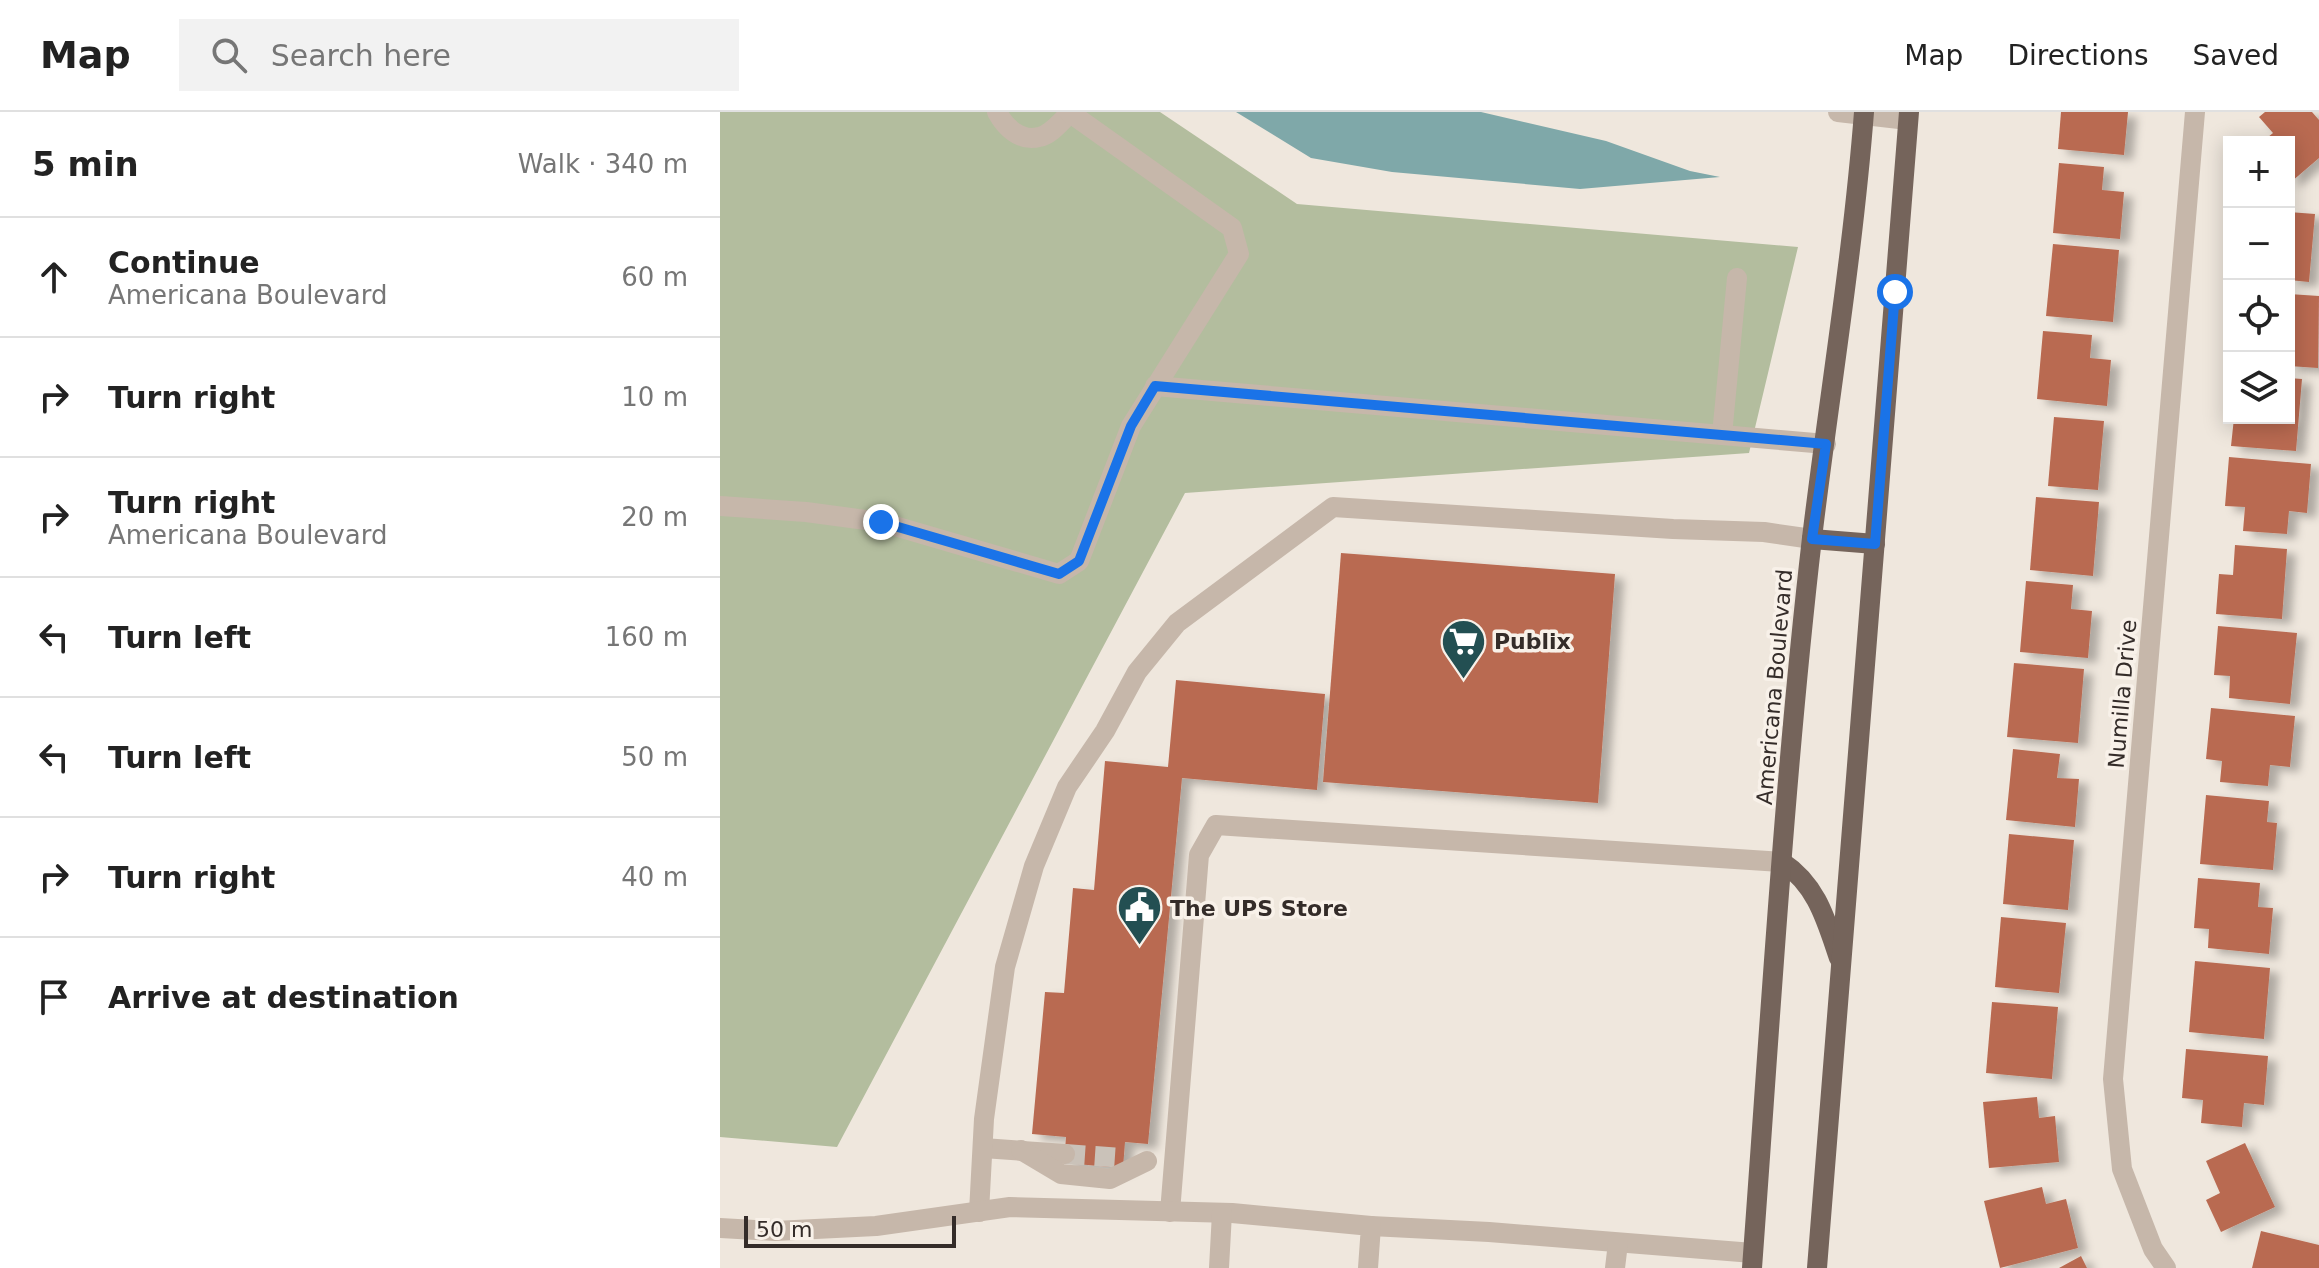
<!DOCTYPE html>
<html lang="en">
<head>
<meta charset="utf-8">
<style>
  body { margin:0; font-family:"DejaVu Sans",sans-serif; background:#f2f2f2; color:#222 }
  .controls { position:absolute; right:24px; top:24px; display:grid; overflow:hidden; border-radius:0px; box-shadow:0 4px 20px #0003 }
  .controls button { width:72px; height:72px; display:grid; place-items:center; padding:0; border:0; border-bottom:2px solid #e0e0e0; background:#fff; color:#222; font:40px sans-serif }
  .scale { position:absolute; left:24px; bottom:20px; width:212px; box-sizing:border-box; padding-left:8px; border:4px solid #342c29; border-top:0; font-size:22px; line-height:28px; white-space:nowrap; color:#342c29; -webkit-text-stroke:6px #f8f1e9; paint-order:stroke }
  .stop { position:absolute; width:24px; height:24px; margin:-18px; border:6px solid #1a73e8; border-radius:50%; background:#fff }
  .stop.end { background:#1a73e8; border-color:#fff; box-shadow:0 2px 8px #0008 }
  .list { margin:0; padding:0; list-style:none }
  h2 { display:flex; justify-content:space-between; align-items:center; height:104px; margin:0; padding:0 32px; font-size:34px }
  h2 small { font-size:26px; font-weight:400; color:#767676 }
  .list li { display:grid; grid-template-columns:52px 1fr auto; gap:24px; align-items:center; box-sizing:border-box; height:120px; padding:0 32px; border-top:2px solid #e0e0e0 }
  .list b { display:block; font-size:30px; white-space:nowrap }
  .list p { margin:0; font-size:26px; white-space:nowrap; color:#767676 }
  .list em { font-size:26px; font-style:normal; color:#767676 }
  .icon { flex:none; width:44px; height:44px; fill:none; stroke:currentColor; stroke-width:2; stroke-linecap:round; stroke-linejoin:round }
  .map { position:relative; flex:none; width:1599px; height:1156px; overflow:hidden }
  header { display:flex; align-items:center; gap:48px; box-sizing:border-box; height:112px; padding:0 40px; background:#fff; border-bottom:2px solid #e0e0e0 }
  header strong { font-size:38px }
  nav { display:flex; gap:44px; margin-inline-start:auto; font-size:28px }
  .search { width:560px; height:72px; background:#f2f2f2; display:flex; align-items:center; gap:20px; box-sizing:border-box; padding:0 28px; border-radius:0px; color:#767676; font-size:30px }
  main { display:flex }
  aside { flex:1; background:#fff }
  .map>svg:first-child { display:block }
  .green { fill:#b3bd9e }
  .water { fill:#7fa8a9 }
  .building { fill:#b96a51; filter:url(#shadow) }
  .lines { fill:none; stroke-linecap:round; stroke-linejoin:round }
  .minor-tunnel { stroke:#cac2b9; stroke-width:20; stroke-dasharray:20 10; stroke-linecap:butt }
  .minor { stroke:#c6b7aa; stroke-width:20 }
  .major { stroke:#75645b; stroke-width:20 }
  .route { stroke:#1a73e8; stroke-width:10 }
  .labels { text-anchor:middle; stroke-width:7; stroke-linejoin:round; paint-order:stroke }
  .poi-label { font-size:22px; font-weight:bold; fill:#342c29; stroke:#f8f1e9; text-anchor:start }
  .street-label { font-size:22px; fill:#342c29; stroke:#f8f1e9 }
</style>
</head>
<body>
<header>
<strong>Map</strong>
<div class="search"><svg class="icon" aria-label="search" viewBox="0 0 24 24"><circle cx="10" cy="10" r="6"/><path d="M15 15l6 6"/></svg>Search here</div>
<nav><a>Map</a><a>Directions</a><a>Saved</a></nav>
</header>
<main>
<aside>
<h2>5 min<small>Walk · 340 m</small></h2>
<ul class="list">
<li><svg class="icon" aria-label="ahead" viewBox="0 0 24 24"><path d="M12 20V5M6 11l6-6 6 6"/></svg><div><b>Continue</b><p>Americana Boulevard</p></div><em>60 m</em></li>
<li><svg class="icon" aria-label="right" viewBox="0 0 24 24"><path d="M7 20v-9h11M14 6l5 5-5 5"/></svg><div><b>Turn right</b></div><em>10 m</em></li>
<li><svg class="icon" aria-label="right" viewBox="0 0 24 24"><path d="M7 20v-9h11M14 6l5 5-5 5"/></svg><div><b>Turn right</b><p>Americana Boulevard</p></div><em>20 m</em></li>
<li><svg class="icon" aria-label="left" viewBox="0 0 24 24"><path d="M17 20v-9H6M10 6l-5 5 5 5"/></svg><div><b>Turn left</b></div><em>160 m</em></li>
<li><svg class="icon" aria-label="left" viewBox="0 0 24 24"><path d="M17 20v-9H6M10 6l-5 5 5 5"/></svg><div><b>Turn left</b></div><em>50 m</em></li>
<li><svg class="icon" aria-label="right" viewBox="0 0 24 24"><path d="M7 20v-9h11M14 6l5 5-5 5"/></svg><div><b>Turn right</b></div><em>40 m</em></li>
<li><svg class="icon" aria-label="arrive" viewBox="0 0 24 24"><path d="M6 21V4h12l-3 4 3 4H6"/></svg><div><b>Arrive at destination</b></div></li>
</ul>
</aside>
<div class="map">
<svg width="1599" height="1156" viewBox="0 0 1599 1156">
  <defs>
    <filter id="shadow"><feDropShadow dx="9" dy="5" stdDeviation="4" flood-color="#0004"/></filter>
  </defs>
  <rect width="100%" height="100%" fill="#efe7dd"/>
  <path class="green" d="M0,0h440l137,92 501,43 -49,206 -564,40 -348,654 -117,-10z"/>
  <path class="water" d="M516,0h245l125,29 84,30 30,6 -140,12 -188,-17 -81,-14z"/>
  <g class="building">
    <path d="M1341,0h67l-4,43 -66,-6z"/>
    <path d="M1545,0h47l7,8v38l-28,24 -2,-3v-37h-27l11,-9 -14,-16z"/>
    <path d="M1339,51l45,4 -2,23 22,2 -4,47 -67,-6z"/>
    <path d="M1569,100l26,2 -6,68 -20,-2z"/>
    <path d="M1333,132l66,6 -6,72 -67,-6z"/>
    <path d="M1569,182l30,2 -1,72 -29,-2z"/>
    <path d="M1323,219l49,4 -2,23 21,2 -4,46 -70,-7z"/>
    <path d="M1569,266l13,1 -6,72 -65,-5 3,-28h55z"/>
    <path d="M1334,305l50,4 -6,69 -50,-4z"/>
    <path d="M1509,345l82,7 -4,49 -18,-2 -2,23 -44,-3 2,-24 -20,-1z"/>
    <path d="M1316,385l63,5 -6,74 -63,-6z"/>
    <path d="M1515,433l52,4 -5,70 -66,-5 3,-40 14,1z"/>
    <path d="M621,441l274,21 -17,229 -275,-21z"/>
    <path d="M1306,469l47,4 -2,24 21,2 -4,47 -68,-6z"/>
    <path d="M1498,514l79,7 -7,71 -61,-6 1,-22 -16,-1z"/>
    <path d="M1294,551l70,6 -6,74 -71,-6z"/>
    <path d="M456,568l149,14 -8,96 -135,-12 -34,366 -23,-2 -2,26 -59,-5 2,-26 -34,-3 13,-142 19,1 9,-105 21,2 11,-129 63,6z"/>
    <path d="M1491,596l84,8 -5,51 -20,-2 -2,21 -48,-4 2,-21 -16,-2z"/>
    <path d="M1293,637l47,5 -3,24 22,1 -4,48 -69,-7z"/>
    <path d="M1486,683l63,6 -2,21 10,1 -4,47 -73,-6z"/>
    <path d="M1289,722l65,6 -6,70 -65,-6z"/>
    <path d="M1478,766l62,5 -2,24 15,1 -4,46 -61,-6 1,-19 -15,-1z"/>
    <path d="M1281,805l65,6 -7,70 -64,-6z"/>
    <path d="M1475,849l75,7 -6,71 -75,-7z"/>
    <path d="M1272,890l66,5 -6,72 -66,-6z"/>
    <path d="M1466,937l82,7 -4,49 -20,-2 -2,24 -41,-4 2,-23 -21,-2z"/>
    <path d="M1317,985l2,21 16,-2 4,46 -70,6 -6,-66z"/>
    <path d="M1525,1031l30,64 -54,25 -15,-32 14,-7 -14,-32z"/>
    <path d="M1322,1075l4,17 20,-5 12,49 -78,20 -16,-67z"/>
    <path d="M1541,1119l58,14v23h-67z"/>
    <path d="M1361,1144l6,12h-28z"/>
  </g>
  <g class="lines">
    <path class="minor-tunnel" d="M345,1042l59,4"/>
    <g class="minor">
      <path d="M277,0c8,15 23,30 42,25 12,-2 22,-16 31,-24"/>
      <path d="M1118,0l70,8"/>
      <path d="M435,274l567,49 15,-157"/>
      <path d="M1002,323l104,9"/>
      <path d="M0,394l86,6 75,10 178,52 20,-13 52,-135 108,-172 -7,-26 -163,-116"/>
      <path d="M263,1036l82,6"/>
      <path d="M301,1038l40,24 49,5 37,-18"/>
      <path d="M259,1100l5,-93 21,-152 29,-101 33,-79 38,-56 32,-59 40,-49 156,-116 340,22 91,3 48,7"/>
      <path d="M450,1100l29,-357 17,-30 566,37"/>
      <path d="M651,1114l118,6 264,21"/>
      <path d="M0,1116l55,3 101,-5 134,-19 222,6 139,13 -3,42"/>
      <path d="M499,1156l3,-55"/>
      <path d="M895,1156l3,-25"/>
      <path d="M1446,1156l-13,-19 -31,-80 -9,-90 82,-967"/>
    </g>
    <g class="major">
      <path d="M1092,427l63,5"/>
      <path d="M1062,750c35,23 44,58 57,96"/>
      <path d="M1032,1156c18,-243 32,-488 60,-730 17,-142 41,-283 52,-426"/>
      <path d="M1097,1156l92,-1156"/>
    </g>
  </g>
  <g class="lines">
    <path class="route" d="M161,410l178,52 20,-13 52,-135 24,-40 671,58 -14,95 63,5 20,-252"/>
  </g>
  <defs>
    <symbol id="supermarket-pin" viewBox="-11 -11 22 30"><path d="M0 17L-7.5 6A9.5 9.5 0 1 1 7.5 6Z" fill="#234f52" stroke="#f8f1e9"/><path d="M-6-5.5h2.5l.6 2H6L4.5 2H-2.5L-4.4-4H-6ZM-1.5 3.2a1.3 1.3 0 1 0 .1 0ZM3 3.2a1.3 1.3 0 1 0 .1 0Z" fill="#fff"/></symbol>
    <symbol id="civic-pin" viewBox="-11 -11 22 30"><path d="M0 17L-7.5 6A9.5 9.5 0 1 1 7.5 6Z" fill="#234f52" stroke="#f8f1e9"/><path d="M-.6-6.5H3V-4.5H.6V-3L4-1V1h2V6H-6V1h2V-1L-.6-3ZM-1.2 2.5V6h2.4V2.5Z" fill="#fff"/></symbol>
  </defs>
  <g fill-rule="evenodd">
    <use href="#supermarket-pin" x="718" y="504" width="51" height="69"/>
    <use href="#civic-pin" x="394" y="770" width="51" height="69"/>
  </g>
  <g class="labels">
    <g class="poi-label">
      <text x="774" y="537">Publix</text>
      <text x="450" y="804">The UPS Store</text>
    </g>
    <g class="street-label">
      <text transform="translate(1054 575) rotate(-85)" y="8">Americana Boulevard</text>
      <text transform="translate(1402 582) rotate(-85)" y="8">Numilla Drive</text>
    </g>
  </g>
</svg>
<div class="controls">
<button>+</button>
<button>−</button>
<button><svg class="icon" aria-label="locate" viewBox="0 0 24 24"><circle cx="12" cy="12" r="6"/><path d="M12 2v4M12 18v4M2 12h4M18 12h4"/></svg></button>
<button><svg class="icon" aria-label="layers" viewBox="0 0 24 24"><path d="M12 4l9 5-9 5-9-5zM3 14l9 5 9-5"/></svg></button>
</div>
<div class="scale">50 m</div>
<div class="stop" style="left:1175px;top:180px"></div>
<div class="stop end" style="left:161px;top:410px"></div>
</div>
</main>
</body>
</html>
